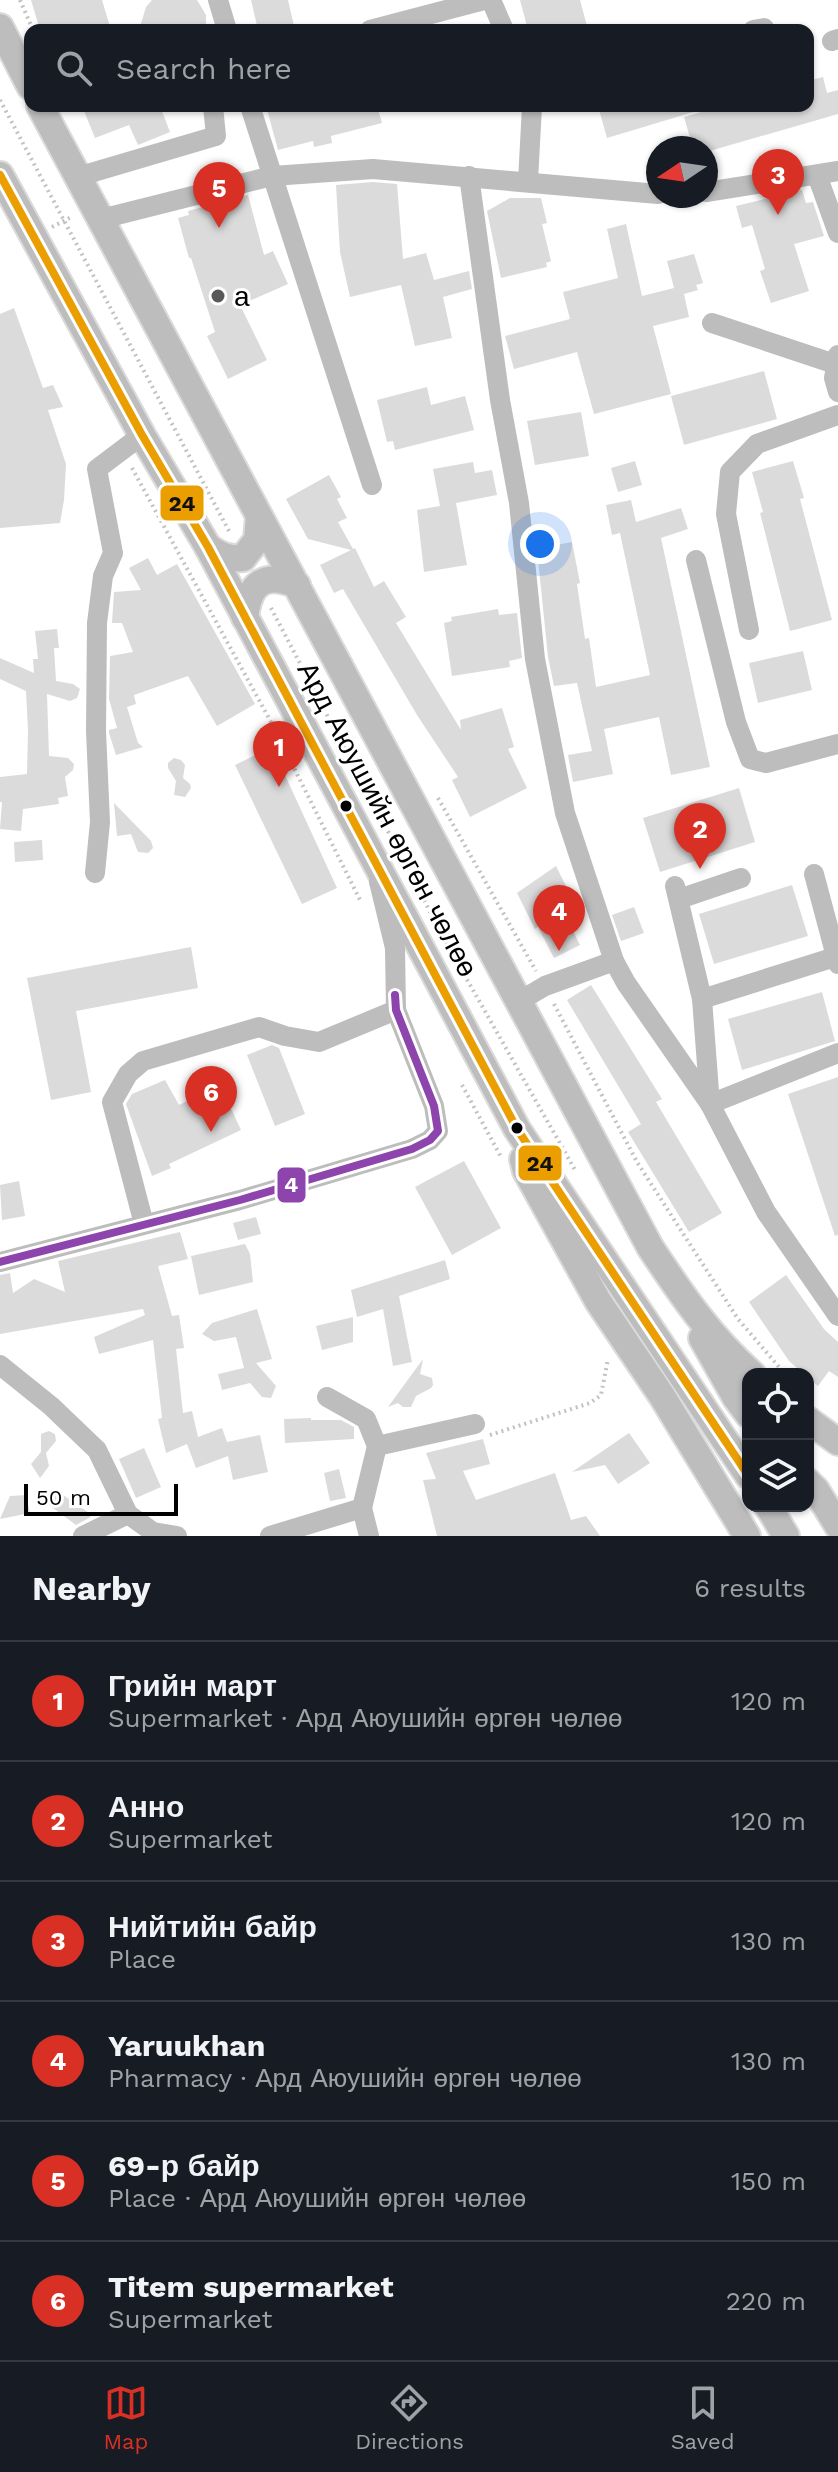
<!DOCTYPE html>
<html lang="en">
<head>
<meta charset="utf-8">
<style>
  body { margin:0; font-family:"Work Sans",sans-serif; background:#20242c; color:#f1f3f6 }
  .controls { position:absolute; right:24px; bottom:24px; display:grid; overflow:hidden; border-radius:16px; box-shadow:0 2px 6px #0004 }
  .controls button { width:72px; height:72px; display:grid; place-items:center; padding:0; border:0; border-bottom:2px solid #363941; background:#171b24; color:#f1f3f6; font:40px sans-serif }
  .compass { position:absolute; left:646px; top:136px; width:72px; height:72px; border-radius:50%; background:#171b24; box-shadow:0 2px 6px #0004; rotate:257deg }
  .scale { position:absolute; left:24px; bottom:20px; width:154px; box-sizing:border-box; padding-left:8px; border:4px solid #000; border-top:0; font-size:22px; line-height:28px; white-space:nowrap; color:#000; -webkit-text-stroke:6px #fff; paint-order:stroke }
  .you { position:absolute; left:540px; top:544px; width:28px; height:28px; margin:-20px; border:6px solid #fff; border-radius:50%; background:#1a73e8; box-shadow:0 0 0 12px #1a73e833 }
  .badge { display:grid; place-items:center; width:52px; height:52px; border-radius:50%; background:#d93025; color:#fff; font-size:26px; font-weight:700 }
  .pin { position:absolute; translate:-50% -66px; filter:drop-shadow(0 2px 4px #0008) }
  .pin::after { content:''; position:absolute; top:42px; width:28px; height:24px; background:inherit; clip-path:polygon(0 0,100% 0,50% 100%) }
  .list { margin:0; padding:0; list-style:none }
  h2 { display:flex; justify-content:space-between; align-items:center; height:104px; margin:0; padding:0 32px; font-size:34px }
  h2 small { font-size:26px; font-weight:400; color:#9ea1a6 }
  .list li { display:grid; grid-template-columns:52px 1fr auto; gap:24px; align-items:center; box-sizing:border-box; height:120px; padding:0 32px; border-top:2px solid #363941 }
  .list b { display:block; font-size:30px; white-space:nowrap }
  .list p { margin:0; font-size:26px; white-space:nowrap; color:#9ea1a6 }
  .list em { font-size:26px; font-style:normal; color:#9ea1a6 }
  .icon { flex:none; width:44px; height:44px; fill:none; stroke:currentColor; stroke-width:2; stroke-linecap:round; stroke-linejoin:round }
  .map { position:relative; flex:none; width:838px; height:1536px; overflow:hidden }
  .search { position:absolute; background:#171b24; box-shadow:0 2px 6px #0004; left:24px; right:24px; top:24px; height:88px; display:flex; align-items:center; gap:20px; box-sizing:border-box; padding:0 28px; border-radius:16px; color:#9ea1a6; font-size:30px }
  .sheet { height:824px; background:#171b24 }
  nav { display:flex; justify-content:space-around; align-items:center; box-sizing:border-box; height:112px; border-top:2px solid #363941; background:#171b24; font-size:22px; color:#9ea1a6 }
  nav a { display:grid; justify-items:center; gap:4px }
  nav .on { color:#d93025 }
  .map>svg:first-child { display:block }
  .building { fill:#dbdbdb }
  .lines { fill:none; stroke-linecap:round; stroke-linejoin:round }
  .major-casing { stroke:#dbdbdb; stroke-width:30 }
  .path { stroke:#c2c2c2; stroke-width:4; stroke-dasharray:2 4; stroke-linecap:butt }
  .minor { stroke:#bdbdbd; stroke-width:20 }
  .major { stroke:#bdbdbd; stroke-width:26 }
  .bus-1-casing { stroke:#fff; stroke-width:14 }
  .bus-2-casing { stroke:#fff; stroke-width:14 }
  .bus-1 { stroke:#eb9e00; stroke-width:8 }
  .bus-2 { stroke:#8e44ad; stroke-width:8 }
  .poi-dot { fill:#595959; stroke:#fff; stroke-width:3 }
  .bus-dot { fill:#000; stroke:#fff; stroke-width:3 }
  .labels { text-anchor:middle; stroke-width:6; stroke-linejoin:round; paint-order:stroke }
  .poi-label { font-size:28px; fill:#000; stroke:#fff; text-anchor:start }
  .street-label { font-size:28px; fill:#000; stroke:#fff }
  .line-badge { stroke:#fff; stroke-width:3 }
  .badge-label { font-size:22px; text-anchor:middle; font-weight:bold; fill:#fff }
  .pale-badge-label { font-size:22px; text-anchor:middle; font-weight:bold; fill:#111 }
</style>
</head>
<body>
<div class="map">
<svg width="838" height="1536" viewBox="0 0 838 1536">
  <rect width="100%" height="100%" fill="#fff"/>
  <g class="building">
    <path d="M31,0h71l9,30h-71z"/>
    <path d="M152,0h45l9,15v15h-67l7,-23z"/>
    <path d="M251,0h37l7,30h-37z"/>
    <path d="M520,0h60l8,30h-17l-1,-5 -18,5h-24z"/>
    <path d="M823,77l4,16 11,-3v24l-132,38v-4h-13l-9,-31 38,-11h86v-25z"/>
    <path d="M82,106h78l10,26 -32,13 -9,-20 -34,13z"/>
    <path d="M266,106h111l5,17 -51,13 1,7 -18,4 -1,-6 -35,9z"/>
    <path d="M598,106h101l1,4 -93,28z"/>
    <path d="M373,182l24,2 6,75 23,-6 8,27 35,-9 3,18 -29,8 9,41 -37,8 -14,-61 -51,12 -10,-45 -4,-67z"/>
    <path d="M802,190l4,13 7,-1 11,34 -30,8 15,47 -38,12 -11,-32 5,-2 -13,-44 -10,3 -6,-22z"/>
    <path d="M248,195l16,60 9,-4 15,33 -48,21 27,55 -39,19 -21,-43 8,-4 -24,-74h-2l-11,-40 11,-3 -1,-4z"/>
    <path d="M510,198h31l6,25 -5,1 9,37 -5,2 1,4 -46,11 -14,-67z"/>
    <path d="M626,224l16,72 32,-8 -7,-27 27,-7 9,29 -7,2 2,5 -14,4 5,23 -36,9 18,68 -77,20 -17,-62 -63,17 -9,-33 65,-17 -7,-27 55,-14 -11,-49z"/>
    <path d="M14,308l29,80 10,-3 10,22 -15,3 18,54 -2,36 -4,23 -60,5v-214z"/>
    <path d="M764,371l13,48 -93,26 -13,-49z"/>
    <path d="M427,387l4,18 34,-9 9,34 -79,20 -2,-9 -6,1 -10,-42z"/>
    <path d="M581,412l8,44 -54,9 -8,-44z"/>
    <path d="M635,461l7,24 -24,7 -7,-24z"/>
    <path d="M793,461l11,37 -4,1 32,121 -42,11 -30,-118 3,-1 -11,-40z"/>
    <path d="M473,462l2,11 17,-3 5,25 -41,8 11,62 -43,7 -7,-62 23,-4 -7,-37z"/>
    <path d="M329,475l12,22 -4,2 10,19 -9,4 15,27 2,-1 19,39 10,-6 22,36 -10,6 65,107 -1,-10 42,-12 12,39 -6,2 19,39 -57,29 -18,-37 6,-3 -41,-62 -74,-126 -9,4 -14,-28 31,-15 -43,-11 -22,-40z"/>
    <path d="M631,500l5,22 45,-14 7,21 -27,9 49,229 -39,8 -12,-58 -55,12 9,45 -40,8 -5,-27 24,-4 -15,-68 -23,3 -6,-29 -11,-108 35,-7 8,41 -3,1 8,55 4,-1 7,49 54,-12 -30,-142 -8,2 -6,-30z"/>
    <path d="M148,558l9,17 20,-11 78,140 -38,22 -29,-50 -54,19 2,9 -9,3 11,36 5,4 -27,8 -7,-22v-3l8,-2 -8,-29 1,-43 23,-4 -11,-29h-10l2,-31 27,-2 -12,-22z"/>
    <path d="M498,609l1,6 18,-2 5,45 -13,3 1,6 -58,9 -8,-53 8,-2 -1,-4z"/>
    <path d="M57,629l2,19h-5l2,33 17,3 7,5 -3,9 -7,3 -23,-7 2,62 19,2 6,6 -1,6 -8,7 3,19 -10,2 1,6 -36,5 -2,22 -21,-2 2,-27h-2v-25l27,-3 1,-44 -2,-39 -26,-12v-21l34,15 -1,-14h5l-3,-28z"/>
    <path d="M803,651l9,39 -54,13 -9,-40z"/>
    <path d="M272,747l65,141 -35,16 -67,-139z"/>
    <path d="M174,758l7,2 4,5 -2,13 7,6 1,4 -6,9 -11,-2 2,-14 -8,-13v-5z"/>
    <path d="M739,788l16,54 -95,30 -17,-54z"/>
    <path d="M114,803l37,38 2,7 -5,5 -10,-1 -7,-18 -14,2z"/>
    <path d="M42,840l1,20 -28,2 -1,-20z"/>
    <path d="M556,866l20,40 -12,7 16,32 -26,13 -16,-31 -3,2 -18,-36z"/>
    <path d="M792,885l16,51 -94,28 -15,-50z"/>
    <path d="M634,907l10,26 -23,8 -9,-26z"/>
    <path d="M191,947l7,41 -122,23 15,81 -40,8 -24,-122z"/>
    <path d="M591,985l71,114 -6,3 66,111 -33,19 -61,-100 13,-8 -74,-124z"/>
    <path d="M822,992l13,49 -93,29 -14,-51z"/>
    <path d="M272,1045l7,3 26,66 -30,12 -28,-71z"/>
    <path d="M838,1077v158l-3,1 -47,-142z"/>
    <path d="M165,1080l14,25 41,-20 21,45 -72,34 2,4 -19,8 -26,-72 6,-10z"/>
    <path d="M464,1161l37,67 -49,27 -37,-68z"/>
    <path d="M19,1181l6,35 -23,4 -2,-35z"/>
    <path d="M256,1217l5,17 -23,6 -5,-17z"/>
    <path d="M180,1232l8,27 -30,7 14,50 7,-1 5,33 -8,1 7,64 9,-2 6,26 24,-9 5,14 33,-7 8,37 -35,8 -5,-24 -32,12 -9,-24 -21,9 -8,-34 4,-1 -9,-78 -54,14 -5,-17 51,-22 -2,-6 -143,25v-59l10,-2 3,20 21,-14 31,13 -7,-31z"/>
    <path d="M245,1244l5,10 3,28 -54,13 -8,-39z"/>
    <path d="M445,1260l5,19 -51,17 13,66 -19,4 -10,-57 -26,8 -6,-27z"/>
    <path d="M786,1275l38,54 14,13v35l-9,-6 -11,15 -10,-8v-4h-4l-15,-13 -40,-59z"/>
    <path d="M257,1309l15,50 -16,4 20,23 -5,12 -9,-1 -12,-14 -28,7 -4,-16 26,-6 -8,-31 -22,4 -12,-7 10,-11z"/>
    <path d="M353,1317v25l-31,8 -6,-24z"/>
    <path d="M423,1359l-3,15 12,4 1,7 -2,3 -15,8 -5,11h-8l-5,-4 -10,4z"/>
    <path d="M311,1418v2h30l13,7v12l-69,4 -1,-24z"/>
    <path d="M49,1431l6,3 1,7 -10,12 3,13 -9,12 -9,-14 10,-12v-18z"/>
    <path d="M629,1433l21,30 -32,21 -13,-19 -33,7z"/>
    <path d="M483,1439l7,25 -27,7 13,29 79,-27 16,47 15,-4 14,20h-163l-14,-56 13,-1 -10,-26z"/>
    <path d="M144,1448l17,39 -25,11 -17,-39z"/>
    <path d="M339,1469l7,29 -16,3 -6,-28z"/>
    <path d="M60,1493l32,22 -3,3 -13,7 -42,-31z"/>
    <path d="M26,1495l4,18 -30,6 10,-23z"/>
  </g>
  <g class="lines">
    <defs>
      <g id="major">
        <path d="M0,27l30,59"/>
        <path d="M40,106l610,1141c31,47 60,90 102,127"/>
        <path d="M0,175l142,260 66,112 309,582 231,346"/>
        <path d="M208,547c13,9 20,12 35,11l14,-18 2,-23"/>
        <path d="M245,618c4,-34 18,-47 52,-33"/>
        <path d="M523,1159l3,12 72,130 64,95 85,140"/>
        <path d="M702,1338l34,60 12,16"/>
        <path d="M808,1420l30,22"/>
        <path d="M808,1482l8,8 22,36"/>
        <path d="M768,1506l18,30"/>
      </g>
    </defs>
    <use href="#major" class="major-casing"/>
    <g class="path">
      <path d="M20,0l13,30"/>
      <path d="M0,100l230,433"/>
      <path d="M52,227l21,-11"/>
      <path d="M132,468l139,254 90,180"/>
      <path d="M271,608l177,338 127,224"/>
      <path d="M438,798l98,173"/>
      <path d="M554,1004l83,158 101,157 47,55"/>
      <path d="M462,1085l39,72"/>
      <path d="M490,1435l100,-32 11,-8 7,-36"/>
    </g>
    <g class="minor">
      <path d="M218,0l9,30"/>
      <path d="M491,0l13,30"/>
      <path d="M370,30l114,-30"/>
      <path d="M753,30l11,-2"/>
      <path d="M832,41l6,-2"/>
      <path d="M250,106l122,379"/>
      <path d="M817,175l21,58"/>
      <path d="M469,176l31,224 19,103 16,156 30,154 49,148"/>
      <path d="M77,177l139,-41 -3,-30"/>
      <path d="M528,181l4,-75"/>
      <path d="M706,192l132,-21"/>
      <path d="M101,219l171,-43 101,-7 285,25"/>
      <path d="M712,323l123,41"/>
      <path d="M838,355l-4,23 4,14"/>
      <path d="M696,560l40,162 14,37 16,4 72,-19"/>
      <path d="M749,630l-23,-116 4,-42 27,-28 81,-29"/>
      <path d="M95,873l5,-51 -4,-91 1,-108 6,-47 10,-23 -16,-84 45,-34"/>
      <path d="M814,874l24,90"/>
      <path d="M675,886l27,113 8,105 128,-51"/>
      <path d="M679,899l62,-21"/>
      <path d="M702,999l133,-42"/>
      <path d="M518,1002l27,-16 69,-25 12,22 84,121 56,108 72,104"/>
      <path d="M144,1224l-32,-122 16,-28 15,-13 116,-34 26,9 34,6 77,-32"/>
      <path d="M0,1262l240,-62 172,-51 18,-9 8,-9 -4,-25 -38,-96 -1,-62 -16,-66"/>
      <path d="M0,1365l51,41 46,44 31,64 25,18 24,4"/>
      <path d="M327,1397l39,22 11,27"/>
      <path d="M362,1508l7,28"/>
      <path d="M83,1536l45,-22"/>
      <path d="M270,1536l92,-28 15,-62 98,-22"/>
    </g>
    <use href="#major" class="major"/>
    <defs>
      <path id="bus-1" d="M0,175l142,260 66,112 309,582 231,346"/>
      <path id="bus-2" d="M0,1262l240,-62 172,-51 18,-9 8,-9 -4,-25 -38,-96 -1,-15"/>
    </defs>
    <use href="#bus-1" class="bus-1-casing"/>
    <use href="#bus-2" class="bus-2-casing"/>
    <use href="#bus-1" class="bus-1"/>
    <use href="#bus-2" class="bus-2"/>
  </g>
  <circle class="poi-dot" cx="218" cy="296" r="8"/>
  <g class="bus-dot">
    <circle cx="346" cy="806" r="7"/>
    <circle cx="517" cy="1128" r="7"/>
  </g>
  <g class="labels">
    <g class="poi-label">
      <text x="234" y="306">а</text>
    </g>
    <g class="street-label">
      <text transform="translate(388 819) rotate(62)" y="10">Ард Аюушийн өргөн чөлөө</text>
    </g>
  </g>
  <g class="line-badge">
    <rect x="159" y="484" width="46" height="38" rx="8" fill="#eb9e00"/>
    <rect x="517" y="1144" width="46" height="38" rx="8" fill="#eb9e00"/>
    <rect x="276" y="1166" width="31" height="38" rx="8" fill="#8e44ad"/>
  </g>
  <g class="badge-label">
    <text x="291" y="1192">4</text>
  </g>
  <g class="pale-badge-label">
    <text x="182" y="511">24</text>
    <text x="540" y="1171">24</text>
  </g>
</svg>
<div class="controls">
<button><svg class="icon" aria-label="locate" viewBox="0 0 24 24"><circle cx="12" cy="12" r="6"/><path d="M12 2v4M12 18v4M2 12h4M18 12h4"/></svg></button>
<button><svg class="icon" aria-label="layers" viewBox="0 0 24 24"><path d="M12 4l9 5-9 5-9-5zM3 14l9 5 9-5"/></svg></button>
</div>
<svg class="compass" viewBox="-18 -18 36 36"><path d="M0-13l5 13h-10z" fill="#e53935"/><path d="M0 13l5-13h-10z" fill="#9ea1a6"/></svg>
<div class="scale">50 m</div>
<div class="you"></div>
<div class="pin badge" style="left:279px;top:787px">1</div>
<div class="pin badge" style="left:700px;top:869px">2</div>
<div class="pin badge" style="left:778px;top:215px">3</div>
<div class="pin badge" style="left:559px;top:951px">4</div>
<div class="pin badge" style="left:219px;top:228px">5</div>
<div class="pin badge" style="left:211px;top:1132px">6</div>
<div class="search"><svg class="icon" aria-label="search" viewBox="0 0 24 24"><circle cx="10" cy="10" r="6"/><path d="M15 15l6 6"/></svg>Search here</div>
</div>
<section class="sheet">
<h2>Nearby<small>6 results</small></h2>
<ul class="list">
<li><span class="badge">1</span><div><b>Грийн март</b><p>Supermarket · Ард Аюушийн өргөн чөлөө</p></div><em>120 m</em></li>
<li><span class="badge">2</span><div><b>Анно</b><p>Supermarket</p></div><em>120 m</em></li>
<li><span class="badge">3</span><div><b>Нийтийн байр</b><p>Place</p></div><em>130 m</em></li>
<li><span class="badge">4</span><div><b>Yaruukhan</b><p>Pharmacy · Ард Аюушийн өргөн чөлөө</p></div><em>130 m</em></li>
<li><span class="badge">5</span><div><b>69-р байр</b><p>Place · Ард Аюушийн өргөн чөлөө</p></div><em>150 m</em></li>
<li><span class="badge">6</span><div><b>Titem supermarket</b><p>Supermarket</p></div><em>220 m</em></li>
</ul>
</section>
<nav>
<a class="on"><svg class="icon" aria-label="map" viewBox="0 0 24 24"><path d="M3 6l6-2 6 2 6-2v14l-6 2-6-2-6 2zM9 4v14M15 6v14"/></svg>Map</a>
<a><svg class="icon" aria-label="directions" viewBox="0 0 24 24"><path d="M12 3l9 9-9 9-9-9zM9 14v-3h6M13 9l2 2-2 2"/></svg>Directions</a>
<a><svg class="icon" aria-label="saved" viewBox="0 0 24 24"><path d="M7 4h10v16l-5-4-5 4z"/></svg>Saved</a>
</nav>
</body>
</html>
